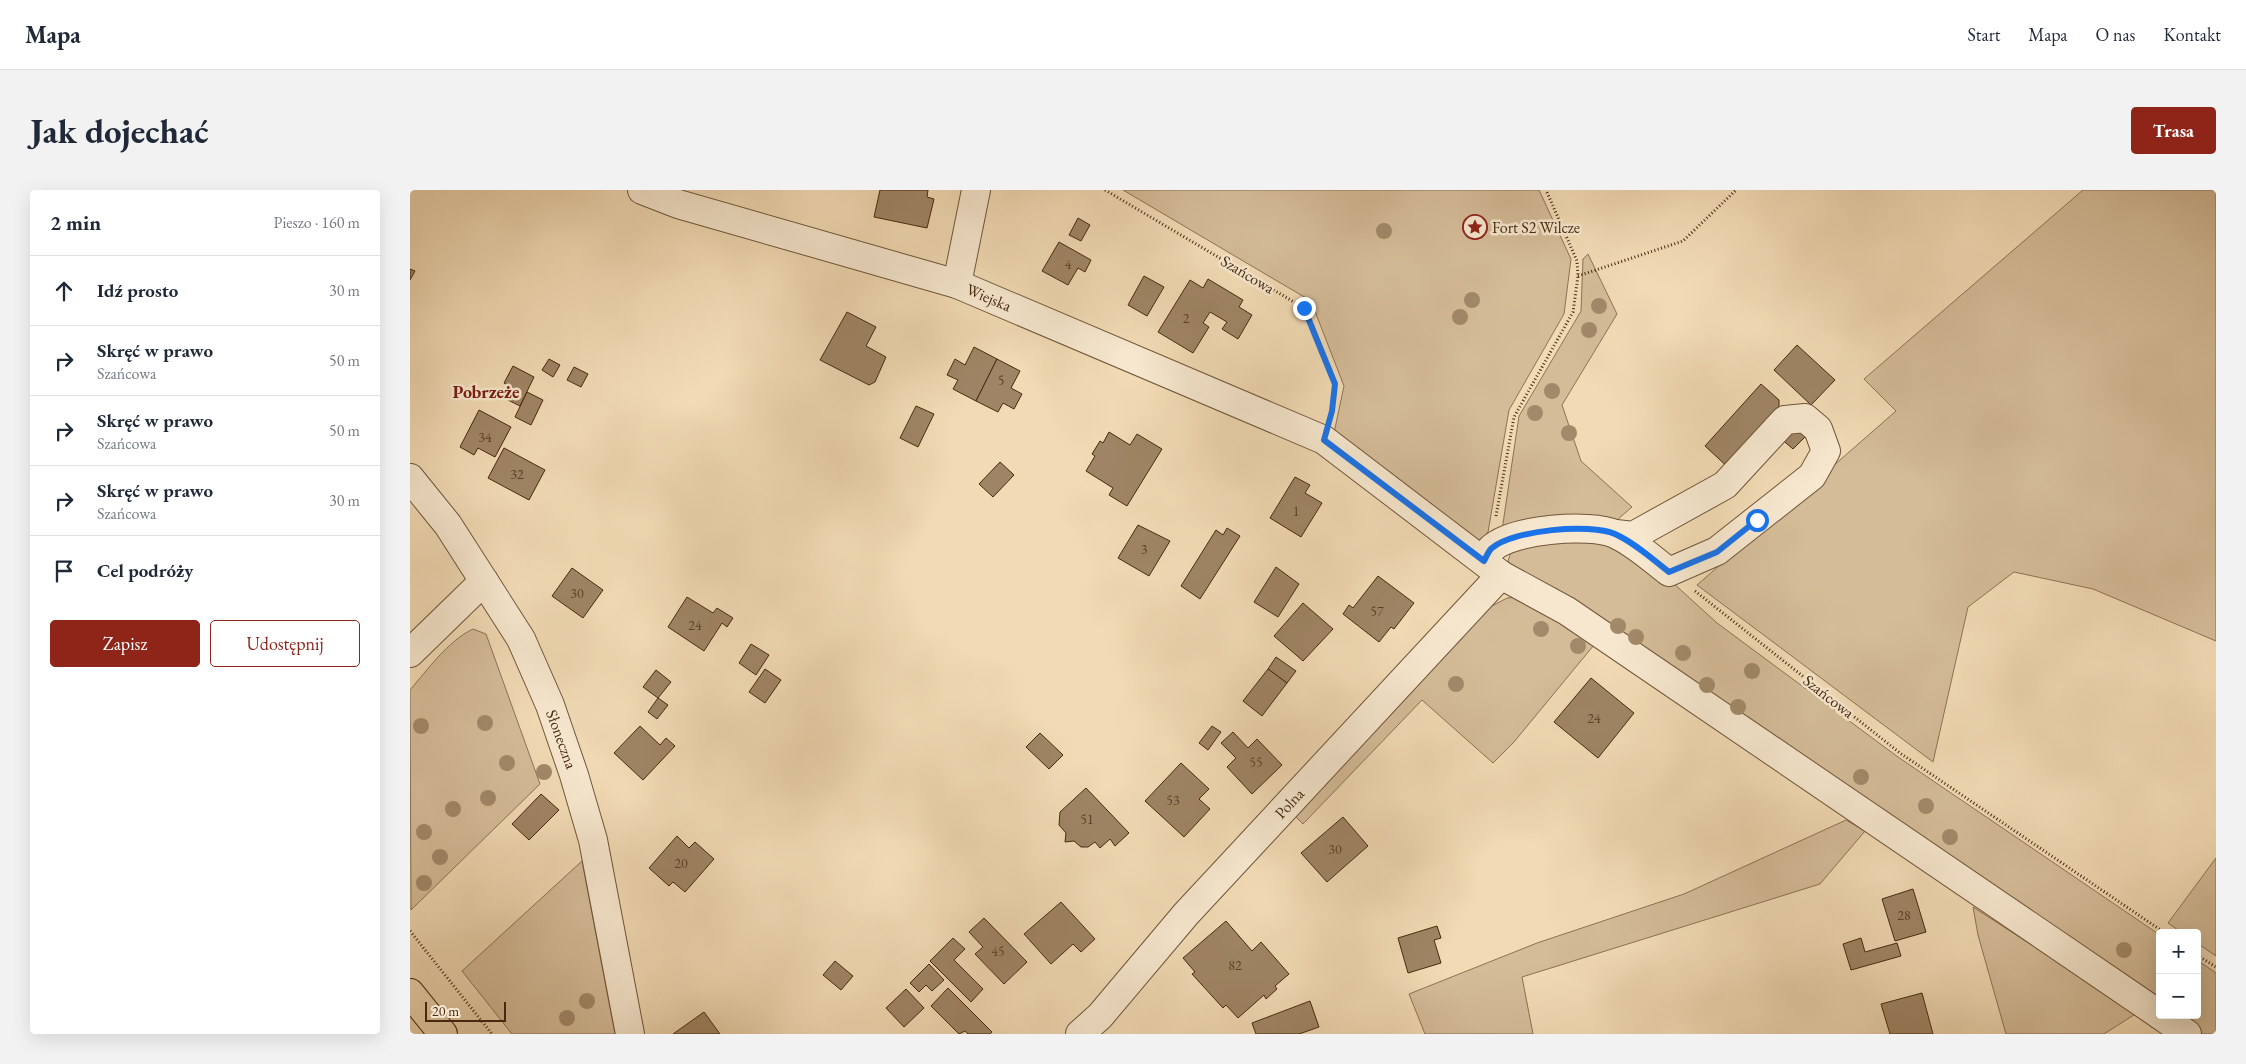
<!DOCTYPE html>
<html lang="pl">
<head>
<meta charset="utf-8">
<style>
  body { margin:0; font-family:"EB Garamond",serif; background:#f2f2f3; color:#1f2937 }
  .controls { position:absolute; right:15px; bottom:15px; display:grid; overflow:hidden; border-radius:5px; box-shadow:0 5px 20px #0002 }
  .controls button { width:45px; height:45px; display:grid; place-items:center; padding:0; border:0; border-bottom:1px solid #e0e1e3; background:#fff; color:#1f2937; font:25px sans-serif }
  .scale { position:absolute; left:15px; bottom:12px; width:81px; box-sizing:border-box; padding-left:5px; border:2px solid #462910; border-top:0; font-size:14px; line-height:18px; white-space:nowrap; color:#462910; -webkit-text-stroke:4px #f6e7ce; paint-order:stroke }
  .stop { position:absolute; width:15px; height:15px; margin:-11px; border:4px solid #1a73e8; border-radius:50%; background:#fff }
  .stop.end { background:#1a73e8; border-color:#fff; box-shadow:0 1px 5px #0008 }
  .list { margin:0; padding:0; list-style:none }
  h2 { display:flex; justify-content:space-between; align-items:center; height:65px; margin:0; padding:0 20px; font-size:21px }
  h2 small { font-size:16px; font-weight:400; color:#747a83 }
  .list li { display:grid; grid-template-columns:32px 1fr auto; gap:15px; align-items:center; box-sizing:border-box; height:70px; padding:0 20px; border-top:1px solid #e0e1e3 }
  .list b { display:block; font-size:19px; white-space:nowrap }
  .list p { margin:0; font-size:16px; white-space:nowrap; color:#747a83 }
  .list em { font-size:16px; font-style:normal; color:#747a83 }
  .actions { display:flex; gap:10px; padding:15px 20px }
  .actions a { flex:1; padding:11px 0; border:1px solid #8f2418; border-radius:5px; text-align:center; font-size:18px; color:#8f2418 }
  .actions .main { background:#8f2418; color:#fff }
  .icon { flex:none; width:28px; height:28px; fill:none; stroke:currentColor; stroke-width:2; stroke-linecap:round; stroke-linejoin:round }
  .map { position:relative; flex:none; width:1806px; height:844px; overflow:hidden; border-radius:5px }
  header { display:flex; align-items:center; gap:30px; box-sizing:border-box; height:70px; padding:0 25px; background:#fff; border-bottom:1px solid #e0e1e3 }
  header strong { font-size:24px }
  nav { display:flex; gap:28px; margin-inline-start:auto; font-size:18px }
  .intro { display:flex; align-items:center; justify-content:space-between; box-sizing:border-box; height:120px; padding:0 30px }
  h1 { margin:0; font-size:35px }
  .button { padding:12px 22px; border-radius:5px; background:#8f2418; color:#fff; font-size:18px; font-weight:700 }
  main { display:flex; gap:30px; padding:0 30px }
  aside { flex:1; background:#fff; border-radius:5px; box-shadow:0 5px 20px #0002 }
  .map>svg:first-child { display:block }
  .green { fill:#d4bc98; stroke:#8d7254 }
  .building { fill:#9f8565; stroke:#462910 }
  .lines { fill:none; stroke-linecap:round; stroke-linejoin:round }
  .minor-casing { stroke:#715539; stroke-width:30 }
  .highway-casing { stroke:#462910; stroke-width:30 }
  .path { stroke:#462910; stroke-width:3; stroke-dasharray:1 2.5; stroke-linecap:butt }
  .minor { stroke:#f6e7ce; stroke-width:28 }
  .highway { stroke:#f1dab4; stroke-width:28 }
  .tree { fill:#a28969 }
  .route { stroke:#1a73e8; stroke-width:6 }
  .labels { text-anchor:middle; stroke-width:5; stroke-linejoin:round; paint-order:stroke }
  .number-label { font-size:14px; fill:#5c4025 }
  .poi-label { font-size:16px; fill:#462910; stroke:#f6e7ce; text-anchor:start }
  .street-label { font-size:16px; fill:#462910; stroke:#f6e7ce }
  .neighbourhood-label { font-size:18px; font-weight:bold; fill:#7a1f14; stroke:#f6e7ce }
</style>
</head>
<body>
<header>
<strong>Mapa</strong>
<nav><a>Start</a><a>Mapa</a><a>O nas</a><a>Kontakt</a></nav>
</header>
<div class="intro"><h1>Jak dojechać</h1><a class="button">Trasa</a></div>
<main>
<aside>
<h2>2 min<small>Pieszo · 160 m</small></h2>
<ul class="list">
<li><svg class="icon" aria-label="ahead" viewBox="0 0 24 24"><path d="M12 20V5M6 11l6-6 6 6"/></svg><div><b>Idź prosto</b></div><em>30 m</em></li>
<li><svg class="icon" aria-label="right" viewBox="0 0 24 24"><path d="M7 20v-9h11M14 6l5 5-5 5"/></svg><div><b>Skręć w prawo</b><p>Szańcowa</p></div><em>50 m</em></li>
<li><svg class="icon" aria-label="right" viewBox="0 0 24 24"><path d="M7 20v-9h11M14 6l5 5-5 5"/></svg><div><b>Skręć w prawo</b><p>Szańcowa</p></div><em>50 m</em></li>
<li><svg class="icon" aria-label="right" viewBox="0 0 24 24"><path d="M7 20v-9h11M14 6l5 5-5 5"/></svg><div><b>Skręć w prawo</b><p>Szańcowa</p></div><em>30 m</em></li>
<li><svg class="icon" aria-label="arrive" viewBox="0 0 24 24"><path d="M6 21V4h12l-3 4 3 4H6"/></svg><div><b>Cel podróży</b></div></li>
</ul>
<div class="actions"><a class="main">Zapisz</a><a>Udostępnij</a></div>
</aside>
<div class="map">
<svg width="1806" height="844" viewBox="0 0 1806 844">
  <rect width="100%" height="100%" fill="#f1dab4"/>
  <filter id="stains"><feTurbulence type="fractalNoise" baseFrequency=".004" numOctaves="4"/><feColorMatrix values="0 0 0 0 .2 0 0 0 0 .09 0 0 0 0 .02 0 0 0 .5 -.17"/></filter>
  <radialGradient id="worn" r=".72"><stop offset=".6" stop-color="#630" stop-opacity="0"/><stop offset="1" stop-color="#630" stop-opacity=".3"/></radialGradient>
  <g class="green">
    <path d="M713,0h416l32,69 -7,55 -55,96 -21,122 -7,10 -147,-109 10,-47 -33,-85z"/>
    <path d="M1673,0h133v451l-123,-52 -79,-17 -46,35 -35,155 -236,-177 199,-174 -32,-32z"/>
    <path d="M1178,64l29,60 -55,91 19,56 51,46 -15,13 -38,-4 -78,21 18,-121 62,-105 2,-52z"/>
    <path d="M1162,340l66,21 79,72 181,134 262,178v73l-645,-438 -7,-9 4,-12z"/>
    <path d="M1111,407l73,48 -80,97 -21,21 -71,-63 -119,124 -9,-9 196,-208 17,-9z"/>
    <path d="M63,439l13,5 54,150 -129,126 -1,-220c18,-21 38,-49 63,-61z"/>
    <path d="M1436,630l19,11 -45,53 -298,93 11,57h-108l-16,-40 128,-51 147,-49z"/>
    <path d="M1806,668v98l-19,-13v-10h-15l-14,-10z"/>
    <path d="M172,671l33,173h-103l-50,-63z"/>
    <path d="M1563,717l164,106 -33,21h-98l-28,-99z"/>
    <path d="M1787,770l19,13v61h-17l-28,-19h26z"/>
  </g>
  <g class="building">
    <path d="M470,0h48l-1,7 7,2 -7,29 -53,-11z"/>
    <path d="M668,28l12,7 -9,16 -12,-6z"/>
    <path d="M649,52l32,18 -6,12 -7,-4 -10,17 -26,-14z"/>
    <path d="M0,79l5,2 -5,9z"/>
    <path d="M734,86l20,11 -17,29 -19,-11z"/>
    <path d="M798,89l35,21 -4,7 13,8 -14,24 -16,-10 5,-7 -17,-10 -7,11 6,4 -16,26 -35,-21 32,-52 13,8z"/>
    <path d="M437,122l29,15 -10,19 20,11 -11,25 -6,3 -49,-25z"/>
    <path d="M1387,155l38,35 -24,25 -37,-35z"/>
    <path d="M564,157l23,12 -21,42 -23,-12 5,-9 -11,-5 8,-16 10,6z"/>
    <path d="M139,169l11,6 -7,12 -11,-7z"/>
    <path d="M587,169l23,12 -9,17 11,6 -8,15 -11,-6 -5,9 -22,-11z"/>
    <path d="M103,176l21,11 -14,29 -18,-9 6,-12 -4,-2z"/>
    <path d="M164,177l14,7 -7,13 -14,-7z"/>
    <path d="M1351,194l18,16v16l-48,54 -26,-24z"/>
    <path d="M117,202l16,8 -12,25 -16,-8z"/>
    <path d="M506,216l18,8 -16,33 -18,-9z"/>
    <path d="M69,220l32,17 -16,30 -17,-9 -4,7 -14,-8z"/>
    <path d="M1382,233l14,13 -13,13 -14,-12z"/>
    <path d="M699,242l21,13 7,-11 25,15 -35,57 -18,-11 4,-7 -27,-17 9,-15 -3,-2 8,-13 3,2z"/>
    <path d="M94,258l41,22 -16,30 -41,-22z"/>
    <path d="M590,272l14,13 -21,22 -14,-13z"/>
    <path d="M885,287l15,8 -5,8 17,10 -21,34 -31,-19z"/>
    <path d="M728,335l32,16 -21,35 -31,-18z"/>
    <path d="M817,338l13,8 -40,63 -19,-13 35,-56 7,5z"/>
    <path d="M866,377l23,17 -21,33 -24,-15z"/>
    <path d="M162,378l31,22 -20,28 -31,-22z"/>
    <path d="M968,386l36,27 -20,26 -3,-2 -12,15 -36,-28 6,-9 4,3z"/>
    <path d="M277,407l26,16 4,-5 16,10 -6,9 -5,-4 -18,28 -36,-24z"/>
    <path d="M893,413l30,26 -30,32 -29,-25z"/>
    <path d="M341,454l18,11 -13,20 -17,-12z"/>
    <path d="M866,467l20,14 -9,12 -19,-14z"/>
    <path d="M355,479l16,11 -16,23 -16,-11z"/>
    <path d="M858,479l19,14 -25,33 -19,-15z"/>
    <path d="M246,480l15,12 -13,16 -15,-11z"/>
    <path d="M1181,488l43,35 -36,45 -44,-36z"/>
    <path d="M248,508l10,7 -11,14 -9,-7z"/>
    <path d="M230,536l20,19 6,-7 9,8 -32,34 -29,-27z"/>
    <path d="M802,536l9,6 -13,18 -9,-7z"/>
    <path d="M823,542l15,16 9,-9 25,26 -30,29 -25,-27 9,-9 -15,-15z"/>
    <path d="M630,543l23,22 -14,14 -23,-22z"/>
    <path d="M771,573l28,26 -10,10 11,10 -26,28 -39,-36z"/>
    <path d="M676,598l43,45 -14,13 -5,-7 -10,9 -5,-6 -7,5h-7l-7,-6 -9,1 1,-9 -7,-8 1,-13z"/>
    <path d="M131,604l18,16 -30,30 -17,-16z"/>
    <path d="M933,627l25,29 -41,36 -26,-29z"/>
    <path d="M267,646l12,12 6,-6 19,17 -29,33 -12,-10 -4,4 -20,-18z"/>
    <path d="M1503,699l13,43 -31,9 -13,-42z"/>
    <path d="M651,712l34,37 -14,13 -8,-8 -22,20 -27,-30z"/>
    <path d="M574,728l43,44 -23,22 -29,-30 8,-7 -14,-15z"/>
    <path d="M816,731l26,30 9,-9 28,32 -14,12 2,3 -11,10 -2,-4 -26,23 -12,-13 -3,3 -31,-34 3,-2 -12,-14z"/>
    <path d="M1027,736l4,12 -7,2 7,23 -33,10 -10,-35z"/>
    <path d="M543,748l12,11 -11,11 29,29 -12,13 -41,-41z"/>
    <path d="M1451,748l4,14 32,-9 4,13 -50,14 -8,-26z"/>
    <path d="M425,771l18,15 -12,14 -18,-15z"/>
    <path d="M519,774l15,16 -12,11 -6,-6 -7,7 -9,-9z"/>
    <path d="M538,798l44,44 -2,2h-22l-3,-3 -6,3 -28,-28z"/>
    <path d="M496,799l18,19 -20,19 -18,-19z"/>
    <path d="M1512,803l11,41h-43l-9,-30z"/>
    <path d="M900,811l9,26 -20,7h-43l-4,-11z"/>
    <path d="M294,822l16,22h-47z"/>
  </g>
  <g class="lines">
    <defs>
      <g id="minor">
        <path d="M232,0l36,14 279,80 367,156 177,135 66,36 593,404"/>
        <path d="M547,94l19,-94"/>
        <path d="M0,288l38,47 73,114 29,66 24,70 19,65 37,194"/>
        <path d="M1074,371c2,-3 4,-10 8,-13 21,-19 98,-25 123,-14 20,9 37,25 54,38l48,-21 95,-75 14,-25 -8,-22 -13,-11 -20,2 -60,65 -92,51 -17,-2"/>
        <path d="M0,463l74,-72"/>
        <path d="M1750,825l27,19"/>
        <path d="M670,844l20,-18 86,-102 315,-339"/>
      </g>
      <path id="highway" d="M0,803l33,41"/>
    </defs>
    <use href="#minor" class="minor-casing"/>
    <use href="#highway" class="highway-casing"/>
    <g class="path">
      <path d="M695,0l199,118 31,76 -4,29"/>
      <path d="M1168,86l105,-35 53,-51"/>
      <path d="M1086,326l18,-99 59,-105 5,-36 -1,-15 -31,-71"/>
      <path d="M1285,401l205,162 265,180"/>
      <path d="M0,741l82,103"/>
      <path d="M1787,765l19,12"/>
    </g>
    <use href="#minor" class="minor"/>
    <use href="#highway" class="highway"/>
  </g>
  <g class="tree">
    <circle cx="974" cy="41" r="8"/>
    <circle cx="1062" cy="110" r="8"/>
    <circle cx="1189" cy="116" r="8"/>
    <circle cx="1050" cy="127" r="8"/>
    <circle cx="1179" cy="140" r="8"/>
    <circle cx="1142" cy="201" r="8"/>
    <circle cx="1125" cy="223" r="8"/>
    <circle cx="1159" cy="243" r="8"/>
    <circle cx="1208" cy="436" r="8"/>
    <circle cx="1131" cy="439" r="8"/>
    <circle cx="1226" cy="447" r="8"/>
    <circle cx="1168" cy="456" r="8"/>
    <circle cx="1273" cy="463" r="8"/>
    <circle cx="1342" cy="481" r="8"/>
    <circle cx="1046" cy="494" r="8"/>
    <circle cx="1297" cy="495" r="8"/>
    <circle cx="1328" cy="517" r="8"/>
    <circle cx="75" cy="533" r="8"/>
    <circle cx="11" cy="536" r="8"/>
    <circle cx="97" cy="573" r="8"/>
    <circle cx="134" cy="582" r="8"/>
    <circle cx="1451" cy="587" r="8"/>
    <circle cx="78" cy="608" r="8"/>
    <circle cx="1516" cy="616" r="8"/>
    <circle cx="43" cy="619" r="8"/>
    <circle cx="14" cy="642" r="8"/>
    <circle cx="1540" cy="647" r="8"/>
    <circle cx="30" cy="667" r="8"/>
    <circle cx="14" cy="693" r="8"/>
    <circle cx="1714" cy="760" r="8"/>
    <circle cx="177" cy="811" r="8"/>
    <circle cx="157" cy="828" r="8"/>
  </g>
  <g class="lines">
    <path class="route" d="M894,118l31,76 -3,27 -8,29 160,121c2,-3 4,-10 8,-13 21,-18 98,-25 123,-14 20,9 37,25 54,38l48,-20 40,-32"/>
  </g>
  <defs>
    <symbol id="sight-ring" viewBox="-11 -11 22 22"><circle r="9.5" fill="#f6e7ce" stroke="#8f2418" stroke-width="1.5"/><path d="M0-6L1.8-2.2L6-1.7L2.9 1.2L3.7 5.4L0 3.3L-3.7 5.4L-2.9 1.2L-6-1.7L-1.8-2.2Z" fill="#8f2418"/></symbol>
  </defs>
  <g fill-rule="evenodd">
    <use href="#sight-ring" x="1051" y="23" width="28" height="28"/>
  </g>
  <g class="labels">
    <g class="number-label">
      <text x="658" y="79">4</text>
      <text x="776" y="133">2</text>
      <text x="591" y="195">5</text>
      <text x="75" y="252">34</text>
      <text x="107" y="289">32</text>
      <text x="886" y="326">1</text>
      <text x="734" y="364">3</text>
      <text x="167" y="408">30</text>
      <text x="967" y="426">57</text>
      <text x="285" y="440">24</text>
      <text x="1184" y="533">24</text>
      <text x="846" y="577">55</text>
      <text x="763" y="615">53</text>
      <text x="677" y="634">51</text>
      <text x="925" y="664">30</text>
      <text x="271" y="678">20</text>
      <text x="1494" y="730">28</text>
      <text x="588" y="766">45</text>
      <text x="825" y="780">82</text>
    </g>
    <g class="poi-label">
      <text x="1082" y="43">Fort S2 Wilcze</text>
    </g>
    <g class="street-label">
      <text transform="translate(838 84) rotate(31)" y="6">Szańcowa</text>
      <text transform="translate(579 107) rotate(23)" y="6">Wiejska</text>
      <text transform="translate(1419 506) rotate(38)" y="6">Szańcowa</text>
      <text transform="translate(152 549) rotate(70)" y="6">Słoneczna</text>
      <text transform="translate(879 613) rotate(-47)" y="6">Polna</text>
    </g>
    <g class="neighbourhood-label">
      <text x="76" y="208">Pobrzeże</text>
    </g>
  </g>
  <rect width="100%" height="100%" filter="url(#stains)"/>
  <rect width="100%" height="100%" fill="url(#worn)"/>
</svg>
<div class="controls">
<button>+</button>
<button>−</button>
</div>
<div class="scale">20 m</div>
<div class="stop" style="left:1347px;top:330px"></div>
<div class="stop end" style="left:894px;top:118px"></div>
</div>
</main>
</body>
</html>
